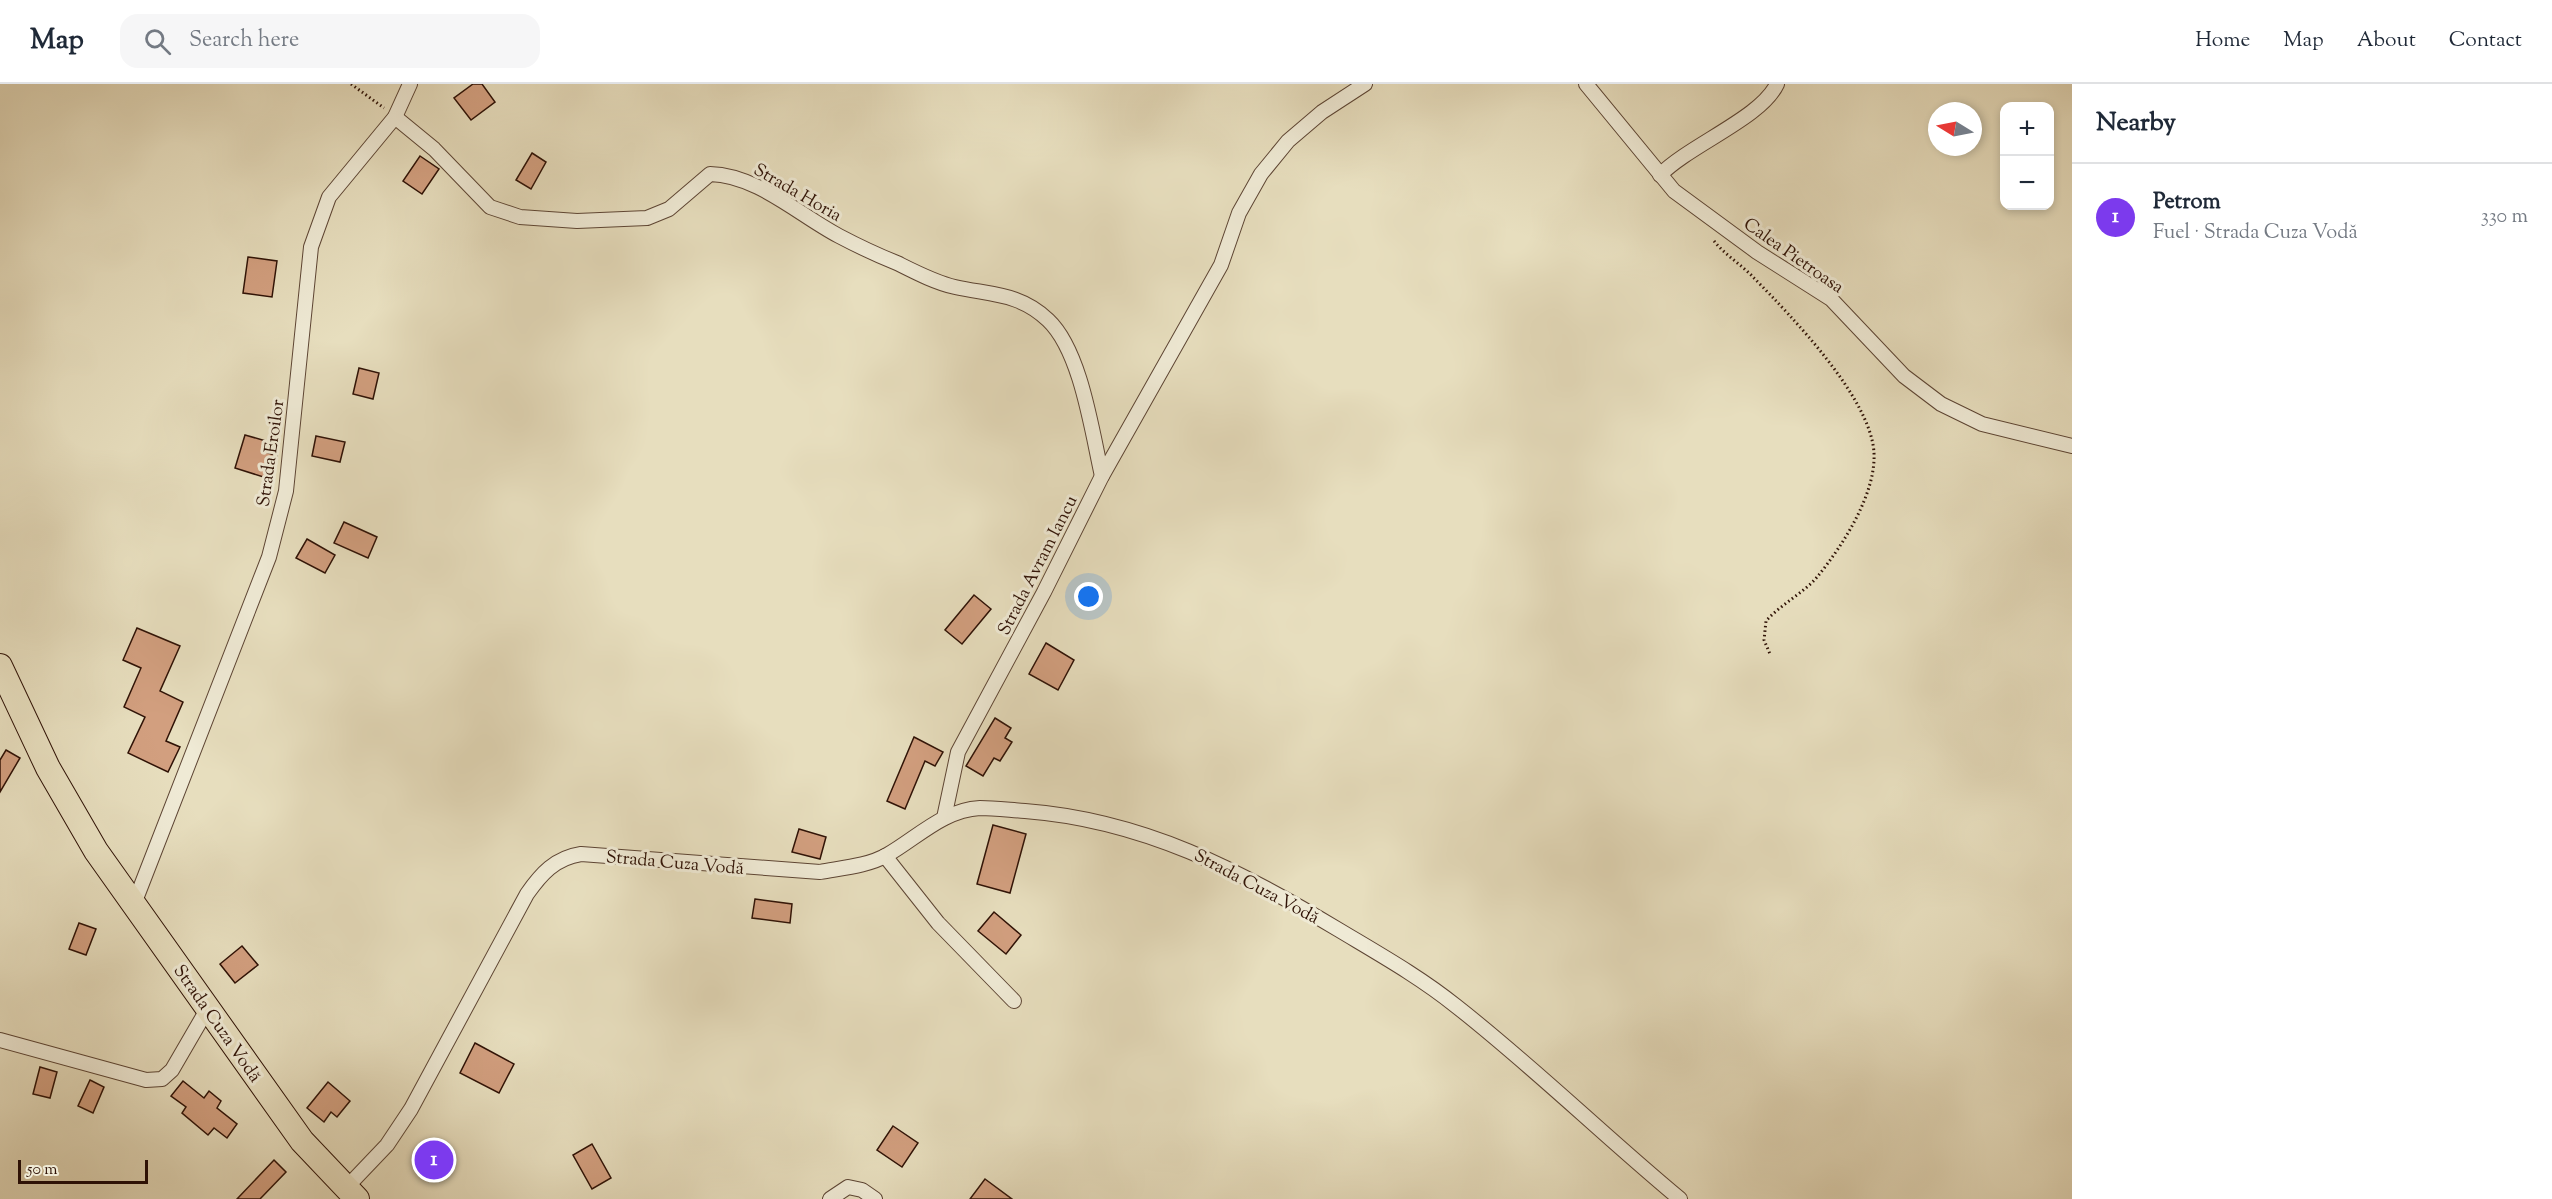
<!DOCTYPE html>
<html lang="en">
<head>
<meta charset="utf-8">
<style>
  body { margin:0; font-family:"Sorts Mill Goudy",serif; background:#f6f6f7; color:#1f2937 }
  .controls { position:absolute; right:18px; top:18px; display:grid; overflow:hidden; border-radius:12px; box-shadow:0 3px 9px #0003 }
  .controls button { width:54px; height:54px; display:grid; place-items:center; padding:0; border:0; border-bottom:2px solid #e0e1e3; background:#fff; color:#1f2937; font:30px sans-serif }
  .compass { position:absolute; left:1928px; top:18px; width:54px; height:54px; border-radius:50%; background:#fff; box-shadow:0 3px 9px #0003; rotate:280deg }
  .scale { position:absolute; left:18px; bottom:15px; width:130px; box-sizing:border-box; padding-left:6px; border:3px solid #2f1206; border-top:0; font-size:16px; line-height:21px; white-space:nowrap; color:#2f1206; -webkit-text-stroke:4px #efead5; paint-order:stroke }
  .you { position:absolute; left:1089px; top:513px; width:21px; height:21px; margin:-15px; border:4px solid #fff; border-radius:50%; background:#1a73e8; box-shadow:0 0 0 9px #1a73e833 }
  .badge { display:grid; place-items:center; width:39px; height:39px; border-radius:50%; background:#7c3aed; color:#fff; font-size:20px; font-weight:700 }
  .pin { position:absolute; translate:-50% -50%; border:3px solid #fff; box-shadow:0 2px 6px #0006 }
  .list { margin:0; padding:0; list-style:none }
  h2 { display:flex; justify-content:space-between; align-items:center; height:78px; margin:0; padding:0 24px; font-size:26px }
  h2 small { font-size:20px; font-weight:400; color:#747a83 }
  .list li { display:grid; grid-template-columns:39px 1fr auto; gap:18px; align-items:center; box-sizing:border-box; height:108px; padding:0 24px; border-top:2px solid #e0e1e3 }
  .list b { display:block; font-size:22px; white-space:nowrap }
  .list p { margin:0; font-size:20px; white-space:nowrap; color:#747a83 }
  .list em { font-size:20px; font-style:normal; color:#747a83 }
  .icon { flex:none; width:33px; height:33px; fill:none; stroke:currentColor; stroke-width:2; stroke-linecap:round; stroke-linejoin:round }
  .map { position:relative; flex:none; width:2072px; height:1115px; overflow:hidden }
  header { display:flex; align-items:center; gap:36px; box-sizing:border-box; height:84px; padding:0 30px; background:#fff; border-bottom:2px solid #e0e1e3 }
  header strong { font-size:28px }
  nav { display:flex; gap:33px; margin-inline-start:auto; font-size:21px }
  .search { width:420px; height:54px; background:#f6f6f7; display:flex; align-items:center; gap:15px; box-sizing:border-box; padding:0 21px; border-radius:18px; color:#747a83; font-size:22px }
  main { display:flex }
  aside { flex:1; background:#fff }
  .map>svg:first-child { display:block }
  .building { fill:#d29f7f; stroke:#2f1206; stroke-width:1.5 }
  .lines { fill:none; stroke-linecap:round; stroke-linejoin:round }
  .minor-casing { stroke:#5d4534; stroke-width:16 }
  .trunk-casing { stroke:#2f1206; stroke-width:26 }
  .path { stroke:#2f1206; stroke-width:3; stroke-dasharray:1.5 3; stroke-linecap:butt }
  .minor { stroke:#efead5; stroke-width:14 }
  .trunk { stroke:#e7debe; stroke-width:24 }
  .labels { text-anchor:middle; stroke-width:6; stroke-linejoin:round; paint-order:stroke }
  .street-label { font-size:18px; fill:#2f1206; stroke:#efead5 }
</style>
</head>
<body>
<header>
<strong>Map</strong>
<div class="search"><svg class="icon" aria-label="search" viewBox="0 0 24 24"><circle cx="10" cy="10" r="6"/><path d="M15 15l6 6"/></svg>Search here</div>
<nav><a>Home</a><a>Map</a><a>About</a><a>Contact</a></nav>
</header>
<main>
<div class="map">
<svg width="2072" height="1115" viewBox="0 0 2072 1115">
  <rect width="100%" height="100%" fill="#e7debe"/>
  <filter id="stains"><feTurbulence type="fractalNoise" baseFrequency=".00333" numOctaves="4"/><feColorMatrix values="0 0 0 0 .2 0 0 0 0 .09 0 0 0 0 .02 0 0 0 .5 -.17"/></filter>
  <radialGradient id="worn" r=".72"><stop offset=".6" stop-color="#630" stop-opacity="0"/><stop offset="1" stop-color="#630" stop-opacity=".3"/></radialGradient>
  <g class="building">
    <path d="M473,0h9l13,18 -24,18 -17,-22z"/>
    <path d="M532,69l14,9 -15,27 -15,-9z"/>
    <path d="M420,72l19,13 -17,25 -19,-13z"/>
    <path d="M248,173l29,4 -5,36 -29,-4z"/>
    <path d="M359,284l20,5 -6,26 -20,-5z"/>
    <path d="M245,351l21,6 -3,10 14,5 -7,23 -35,-11z"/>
    <path d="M316,352l29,6 -5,20 -28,-6z"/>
    <path d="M344,438l33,15 -9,21 -34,-15z"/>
    <path d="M307,455l28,16 -10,18 -29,-15z"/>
    <path d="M974,511l17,14 -29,35 -17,-14z"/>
    <path d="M137,544l43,18 -20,45 23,11 -17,39 14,6 -12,25 -40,-19 17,-36 -21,-10 17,-39 -18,-8z"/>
    <path d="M1046,559l28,17 -16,30 -29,-16z"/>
    <path d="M995,634l16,10 -6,10 7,4 -12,19 -6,-3 -11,18 -17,-10z"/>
    <path d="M914,653l29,15 -8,14 -10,-5 -20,48 -18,-8z"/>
    <path d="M6,666l14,8 -20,34v-32z"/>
    <path d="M993,741l33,9 -16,59 -33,-9z"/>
    <path d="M799,745l27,8 -6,22 -28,-7z"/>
    <path d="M755,815l37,5 -2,19 -38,-5z"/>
    <path d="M994,828l27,23 -15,19 -28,-23z"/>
    <path d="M79,839l17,6 -10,26 -17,-6z"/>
    <path d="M242,862l16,19 -23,18 -15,-19z"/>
    <path d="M475,959l39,21 -15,29 -39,-20z"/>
    <path d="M40,983l17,5 -7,26 -17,-4z"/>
    <path d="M90,996l14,7 -11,26 -15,-7z"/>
    <path d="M183,997l21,17 5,-7 12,10 -4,7 20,16 -10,14 -13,-10 -6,7 -26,-22 4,-6 -15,-11z"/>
    <path d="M328,998l22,19 -13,16 -6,-5 -7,10 -17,-14z"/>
    <path d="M893,1042l25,17 -16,24 -25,-17z"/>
    <path d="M430,1058l20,25 -13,11 -20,-25z"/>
    <path d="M592,1060l19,34 -19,11 -19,-34z"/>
    <path d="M274,1076l12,12 -26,27h-23z"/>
    <path d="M985,1095l27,20h-42z"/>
  </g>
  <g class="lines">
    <defs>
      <g id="minor">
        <path d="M1586,0l88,107 83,61 74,47 73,77 37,28 41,20 90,22"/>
        <path d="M395,33l39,32 56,58 30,10 57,4 70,-3 22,-9 41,-35c47,1 89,41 129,62 19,10 38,19 58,27 18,9 39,20 58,24 36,8 65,6 93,33 33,31 44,112 54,156"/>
        <path d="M1660,91c31,-31 101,-57 117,-91"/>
        <path d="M944,734l14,-66 86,-160 58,-116 119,-211 18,-52 22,-39 27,-33 34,-29 43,-28"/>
        <path d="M885,772l53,67 76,78"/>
        <path d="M134,820l135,-347 17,-66 25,-244 18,-50 66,-80 15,-33"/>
        <path d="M0,956l146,40 16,-1 10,-9 36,-62"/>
        <path d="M346,1104l41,-43 24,-36 116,-215c14,-20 28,-36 54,-40l239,18c21,-4 48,-6 67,-17 30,-17 56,-45 93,-47 14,0 30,2 45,3 118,9 214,59 314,119 40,24 81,47 117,76 78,61 148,130 224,193"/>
        <path d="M830,1115l18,-12 14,3 13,9"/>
      </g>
      <path id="trunk" d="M0,582l48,102 48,83 206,290 55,58"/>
    </defs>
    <use href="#minor" class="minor-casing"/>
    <use href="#trunk" class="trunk-casing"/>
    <g class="path">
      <path d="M351,0l33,24"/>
      <path d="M1714,157c11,14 28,24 40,37 38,39 117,120 120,175 2,41 -31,92 -56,123 -14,17 -37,28 -52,45l-2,19 6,14"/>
    </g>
    <use href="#minor" class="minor"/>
    <use href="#trunk" class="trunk"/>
  </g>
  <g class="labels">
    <g class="street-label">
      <text transform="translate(798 108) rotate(30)" y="6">Strada Horia</text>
      <text transform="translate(1794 171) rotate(35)" y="6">Calea Pietroasa</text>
      <text transform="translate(270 369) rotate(-82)" y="6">Strada Eroilor</text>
      <text transform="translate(1037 481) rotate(-63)" y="6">Strada Avram Iancu</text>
      <text transform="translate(675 778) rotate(5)" y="6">Strada Cuza Vodă</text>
      <text transform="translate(1257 802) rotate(28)" y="6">Strada Cuza Vodă</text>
      <text transform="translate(218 939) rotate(55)" y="6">Strada Cuza Vodă</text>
    </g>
  </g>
  <rect width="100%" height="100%" filter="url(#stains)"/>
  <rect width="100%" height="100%" fill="url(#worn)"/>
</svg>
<div class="controls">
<button>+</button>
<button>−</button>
</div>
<svg class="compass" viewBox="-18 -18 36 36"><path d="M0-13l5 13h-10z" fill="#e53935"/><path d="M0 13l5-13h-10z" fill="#747a83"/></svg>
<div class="scale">50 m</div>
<div class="you"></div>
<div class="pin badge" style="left:434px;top:1076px">1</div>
</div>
<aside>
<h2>Nearby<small></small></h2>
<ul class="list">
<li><span class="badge">1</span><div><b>Petrom</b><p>Fuel · Strada Cuza Vodă</p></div><em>330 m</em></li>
</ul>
</aside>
</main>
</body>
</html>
